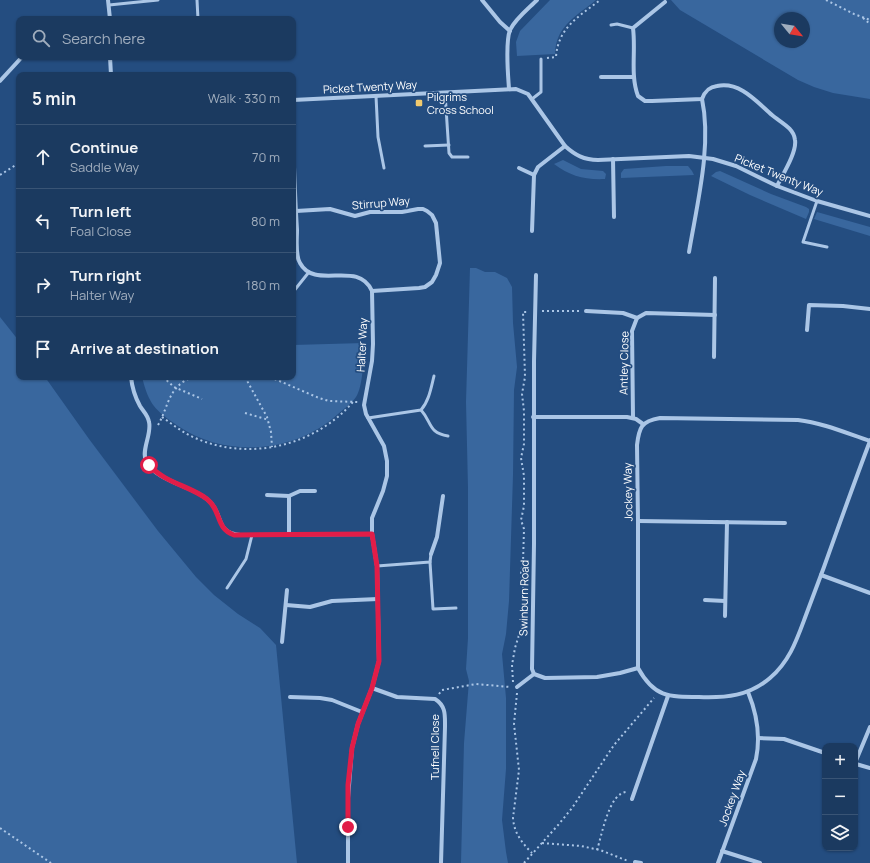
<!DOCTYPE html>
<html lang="en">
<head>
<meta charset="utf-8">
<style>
  body { margin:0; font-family:Manrope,sans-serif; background:#284569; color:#f1f3f6 }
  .controls { position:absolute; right:12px; bottom:12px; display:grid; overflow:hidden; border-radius:8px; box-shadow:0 1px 3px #0004 }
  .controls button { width:36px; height:36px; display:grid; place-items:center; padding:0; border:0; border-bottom:1px solid #395475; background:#1b3a60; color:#f1f3f6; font:20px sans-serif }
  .compass { position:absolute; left:774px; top:12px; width:36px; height:36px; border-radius:50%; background:#1b3a60; box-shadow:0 1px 3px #0004; rotate:120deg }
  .stop { position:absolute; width:12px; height:12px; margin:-9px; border:3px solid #e11d48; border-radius:50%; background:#fff }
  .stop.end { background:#e11d48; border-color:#fff; box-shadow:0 1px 4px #0008 }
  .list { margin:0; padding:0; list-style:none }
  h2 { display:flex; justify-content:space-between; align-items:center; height:52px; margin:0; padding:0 16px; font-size:17px }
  h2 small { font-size:13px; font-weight:400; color:#a0adbd }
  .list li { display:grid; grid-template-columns:26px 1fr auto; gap:12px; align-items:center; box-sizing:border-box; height:64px; padding:0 16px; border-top:1px solid #395475 }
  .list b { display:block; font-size:15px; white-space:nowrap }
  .list p { margin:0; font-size:13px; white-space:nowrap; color:#a0adbd }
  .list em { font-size:13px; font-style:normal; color:#a0adbd }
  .icon { flex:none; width:22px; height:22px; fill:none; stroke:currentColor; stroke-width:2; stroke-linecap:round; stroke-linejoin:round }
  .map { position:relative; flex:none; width:870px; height:863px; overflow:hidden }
  .search { position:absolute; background:#1b3a60; box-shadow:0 1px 3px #0004; left:16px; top:16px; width:280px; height:44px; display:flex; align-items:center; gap:10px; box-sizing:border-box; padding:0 14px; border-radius:8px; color:#a0adbd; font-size:15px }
  .panel { position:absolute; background:#1b3a60; box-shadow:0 1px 3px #0004; left:16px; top:72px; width:280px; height:308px; border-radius:8px }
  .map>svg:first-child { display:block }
  .green { fill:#39679e; fill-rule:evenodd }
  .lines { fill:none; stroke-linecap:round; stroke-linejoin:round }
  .path { stroke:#abc6e6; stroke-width:2; stroke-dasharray:2 3; stroke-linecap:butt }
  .lane { stroke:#abc6e6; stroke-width:3 }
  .street { stroke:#abc6e6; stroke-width:4 }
  .route { stroke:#e11d48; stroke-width:5 }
  .poi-dot { fill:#f1ca6e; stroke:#244d80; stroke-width:1.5 }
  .labels { text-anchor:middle; stroke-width:3.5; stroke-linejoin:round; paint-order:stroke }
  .street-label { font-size:11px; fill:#fff; stroke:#244d80 }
  .poi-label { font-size:11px; fill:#fff; stroke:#244d80; text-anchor:start }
</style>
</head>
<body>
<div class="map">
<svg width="870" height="863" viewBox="0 0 870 863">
  <rect width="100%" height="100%" fill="#244d80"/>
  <g class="green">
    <path d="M550,0h46c-19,16 -40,25 -41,54l-38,2 -1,-14 4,-11z"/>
    <path d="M671,0h199v99l-37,-6 -19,-6 -16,-7 -118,-70zM780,18h24v24h-24z"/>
    <path d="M563,160l18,9 22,2 3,3 -1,5c-20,1 -35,-3 -51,-15z"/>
    <path d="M666,166h22l4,5 2,4 -73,3v-5l3,-4z"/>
    <path d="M720,171l51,23 35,13 3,2v3l-3,7 -56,-24 -39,-19 5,-4z"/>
    <path d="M817,212l53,15v9l-56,-17z"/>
    <path d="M470,268h6l9,4h10l12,6 5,9 1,36 4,44 -3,23 -1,85 -4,126 -3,33 -4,20 4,44v71l-4,51 4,32 2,11h-47l3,-120 5,-62 -3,-12 2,-31v-150l-2,-86z"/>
    <path d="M0,317l19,24v36h26l44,62 69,92 38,46 18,18 24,19 22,14 16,17 21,218h-297z"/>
    <path d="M364,343c0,13 -1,44 -8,54 -4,6 -12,12 -18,17 -43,39 -111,45 -160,12 -23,-16 -29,-21 -36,-49h151v-32z"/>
  </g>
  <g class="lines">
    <g class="path">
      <path d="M826,0l28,14 16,6"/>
      <path d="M863,18l7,6"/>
      <path d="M547,58l9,-1c2,-30 24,-41 44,-57"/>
      <path d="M0,175l19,-12"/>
      <path d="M542,311h38"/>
      <path d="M163,377l11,10 28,12"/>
      <path d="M245,377l22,40 4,15 1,15"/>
      <path d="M270,377l49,21 10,3 29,1"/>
      <path d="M245,413l24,7"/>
      <path d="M162,417c10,7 20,15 31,20 54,25 121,10 160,-35"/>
      <path d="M158,425c11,-19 10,-39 35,-48"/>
      <path d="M513,682l-1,-17 3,-17 9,-29 -1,-34 -2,-13 2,-9 1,-34 -3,-9 3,-14v-30l-3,-18 3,-14v-33l-2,-17 3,-17 -2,-65h5"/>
      <path d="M517,693l-3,31 5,46 -6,48c1,15 9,25 19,35"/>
      <path d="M439,694l3,-4 34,-6 34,3"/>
      <path d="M0,828l51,35"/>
      <path d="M542,843l39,3 19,4 28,11"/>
      <path d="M597,850c5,-15 12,-58 30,-58"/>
      <path d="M524,863l35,-39 13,-16 42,-63 40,-47"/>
    </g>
    <g class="lane">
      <path d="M197,0l1,19"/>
      <path d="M109,5l49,-5"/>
      <path d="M611,25l6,-1 16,4"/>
      <path d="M445,93l4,60 3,4h16"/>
      <path d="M376,96l2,41 6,31"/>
      <path d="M532,99l9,-7v-33"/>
      <path d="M425,146l24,-1"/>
      <path d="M817,201l-14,41 24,5"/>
      <path d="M293,292l16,-20"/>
      <path d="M421,410c11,12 7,23 27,26"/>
      <path d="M368,418l53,-8c8,-9 10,-22 13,-34"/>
      <path d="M430,562l3,47 23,-1"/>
      <path d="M377,566l53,-4 1,-8"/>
      <path d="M227,588l19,-29 6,-24"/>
    </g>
    <g class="street">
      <path d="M108,0l2,19"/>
      <path d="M482,0l18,22 10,9"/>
      <path d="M665,2l-32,26c3,23 -3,47 5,68l7,5h7l50,-2c3,-8 7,-12 15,-13 23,-5 40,16 55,29 8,7 22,13 23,25 2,12 -12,34 -18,46"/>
      <path d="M110,57l1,18"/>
      <path d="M601,77h33"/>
      <path d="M0,81l22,-24"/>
      <path d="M509,89c-1,-15 -4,-46 1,-59 5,-11 18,-21 27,-30"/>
      <path d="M293,100l223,-11 12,5 37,52c10,9 19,14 33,14l91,-4 24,3 23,7 41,20 40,15 53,15"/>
      <path d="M293,138c1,31 2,61 4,92 0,10 -2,25 3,33 15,28 58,-4 72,28l1,53 -1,17 -8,44 2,9 18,32 3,15v15l-4,15 -11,27v16l5,32 2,95 -7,27 -14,36 -6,24 -4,50v65"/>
      <path d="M613,159l1,58"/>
      <path d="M519,168l15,7"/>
      <path d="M296,211l34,-2 25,7 15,-4h32l16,-3h5l4,2 5,4 4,8 4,40 -4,12 -4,7 -7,5 -6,1 -47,3"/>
      <path d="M532,231l2,-56 4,-8 27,-21"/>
      <path d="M689,252c8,-48 23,-106 13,-153"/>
      <path d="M536,275l-2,86v183l-2,125 2,5 11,4 52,-1 23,-4 18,-5"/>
      <path d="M586,311l37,2 14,5"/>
      <path d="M807,330l2,-25 34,1 27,3"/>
      <path d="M714,357l1,-79"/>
      <path d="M131,377c1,10 4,20 9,29 3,5 8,9 9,16 3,12 -8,28 -3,39 11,22 51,25 66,43 11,14 5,29 28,31l132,-1"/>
      <path d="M533,417h94l9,2 7,5"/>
      <path d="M633,417l-1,-86 5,-13 9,-5 69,2"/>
      <path d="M870,441c-24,-8 -47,-18 -72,-21l-138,-2c-19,3 -21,10 -23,27l1,76v147c16,29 30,29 61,29 27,1 50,-1 71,-19 20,-17 27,-39 36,-63 6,-16 12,-32 18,-48 15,-42 30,-84 46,-126v-1"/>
      <path d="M267,495l22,1"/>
      <path d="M638,521l147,2"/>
      <path d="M289,534v-38l11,-5h15"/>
      <path d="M431,554l6,-17 6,-41"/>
      <path d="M821,575l49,18"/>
      <path d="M705,600l20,1"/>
      <path d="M286,605l24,2 22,-6 46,-2"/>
      <path d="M725,616l2,-94"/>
      <path d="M282,642l5,-52"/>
      <path d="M517,687l17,-13"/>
      <path d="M372,688l25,9 38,2c11,7 10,16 10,28l-4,136"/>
      <path d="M290,697l30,1 12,2 30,12"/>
      <path d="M758,738l26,1 41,14"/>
      <path d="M855,763l15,-36"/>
      <path d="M856,764l14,4"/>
      <path d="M632,799l36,-103"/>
      <path d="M722,851l38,12"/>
      <path d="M635,862l6,1"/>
      <path d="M718,863l38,-104c5,-24 1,-45 -8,-67"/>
    </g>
  </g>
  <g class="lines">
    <path class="route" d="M149,465c16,18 41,21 58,34 15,12 8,29 27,36l138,-1 5,32 2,95 -7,27 -14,36 -6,24 -4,37v42"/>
  </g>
  <rect class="poi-dot" x="415" y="99" width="8" height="8" rx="2"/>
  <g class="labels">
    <g class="street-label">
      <text transform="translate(370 87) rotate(-3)" y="4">Picket Twenty Way</text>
      <text transform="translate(779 175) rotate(22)" y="4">Picket Twenty Way</text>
      <text transform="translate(381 203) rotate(-5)" y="4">Stirrup Way</text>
      <text transform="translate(362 345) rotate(-87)" y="4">Halter Way</text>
      <text transform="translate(624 363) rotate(-89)" y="4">Antley Close</text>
      <text transform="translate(628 492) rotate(-91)" y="4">Jockey Way</text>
      <text transform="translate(524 598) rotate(-89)" y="4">Swinburn Road</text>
      <text transform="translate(435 747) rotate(-90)" y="4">Tufnell Close</text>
      <text transform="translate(732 798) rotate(-70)" y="4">Jockey Way</text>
    </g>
    <g class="poi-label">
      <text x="427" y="101">Pilgrims<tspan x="427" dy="13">Cross School</tspan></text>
    </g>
  </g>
</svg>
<div class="controls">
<button>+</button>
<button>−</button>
<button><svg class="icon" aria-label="layers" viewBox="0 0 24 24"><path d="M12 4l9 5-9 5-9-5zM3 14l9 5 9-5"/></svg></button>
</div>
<svg class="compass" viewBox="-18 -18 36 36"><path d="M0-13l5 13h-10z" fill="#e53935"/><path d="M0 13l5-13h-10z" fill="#a0adbd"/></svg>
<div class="stop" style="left:149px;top:465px"></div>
<div class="stop end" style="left:348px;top:827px"></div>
<div class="search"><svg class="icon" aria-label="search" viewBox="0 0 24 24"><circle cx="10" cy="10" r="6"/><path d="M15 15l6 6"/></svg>Search here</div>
<section class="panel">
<h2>5 min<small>Walk · 330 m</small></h2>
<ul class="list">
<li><svg class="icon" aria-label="ahead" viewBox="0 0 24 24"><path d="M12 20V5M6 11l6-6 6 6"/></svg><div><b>Continue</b><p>Saddle Way</p></div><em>70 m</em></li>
<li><svg class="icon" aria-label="left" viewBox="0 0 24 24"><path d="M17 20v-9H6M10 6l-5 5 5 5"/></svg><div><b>Turn left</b><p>Foal Close</p></div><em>80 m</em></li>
<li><svg class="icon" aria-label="right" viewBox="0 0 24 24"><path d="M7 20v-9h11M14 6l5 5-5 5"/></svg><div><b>Turn right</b><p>Halter Way</p></div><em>180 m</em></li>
<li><svg class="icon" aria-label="arrive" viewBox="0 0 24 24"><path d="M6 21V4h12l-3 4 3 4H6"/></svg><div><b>Arrive at destination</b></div></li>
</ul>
</section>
</div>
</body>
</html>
